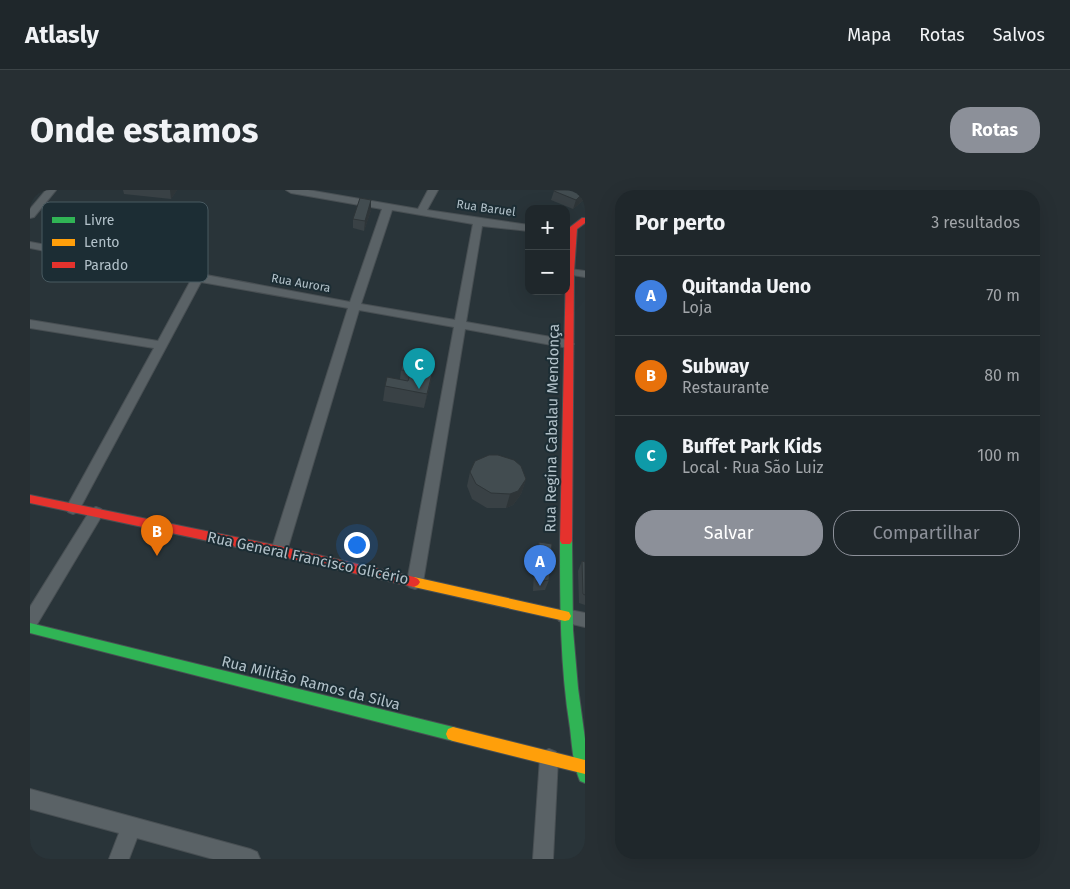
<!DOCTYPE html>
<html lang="pt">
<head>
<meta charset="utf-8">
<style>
  body { margin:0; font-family:"Fira Sans",sans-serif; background:#272f33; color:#f1f3f6 }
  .controls { position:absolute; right:15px; top:15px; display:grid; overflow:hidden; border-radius:10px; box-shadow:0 5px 20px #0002 }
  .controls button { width:45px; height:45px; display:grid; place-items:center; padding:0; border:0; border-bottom:1px solid #3c4447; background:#1f272b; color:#f1f3f6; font:25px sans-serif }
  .you { position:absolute; left:326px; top:354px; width:18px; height:18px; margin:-12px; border:4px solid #fff; border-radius:50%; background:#1a73e8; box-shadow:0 0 0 8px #1a73e833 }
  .badge { display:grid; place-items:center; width:32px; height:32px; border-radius:50%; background:#8c9099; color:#fff; font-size:16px; font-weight:700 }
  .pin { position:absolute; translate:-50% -41px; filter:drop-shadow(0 1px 2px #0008) }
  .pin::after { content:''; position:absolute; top:26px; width:18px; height:15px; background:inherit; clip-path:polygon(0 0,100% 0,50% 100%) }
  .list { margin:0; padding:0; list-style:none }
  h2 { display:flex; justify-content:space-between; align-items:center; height:65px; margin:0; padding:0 20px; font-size:21px }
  h2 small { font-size:16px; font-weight:400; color:#a1a5a9 }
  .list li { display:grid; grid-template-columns:32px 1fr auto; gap:15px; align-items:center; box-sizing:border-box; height:80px; padding:0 20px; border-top:1px solid #3c4447 }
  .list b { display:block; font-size:19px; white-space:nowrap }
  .list p { margin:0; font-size:16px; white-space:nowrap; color:#a1a5a9 }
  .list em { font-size:16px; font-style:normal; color:#a1a5a9 }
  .actions { display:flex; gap:10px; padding:15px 20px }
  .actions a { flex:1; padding:11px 0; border:1px solid #8c9099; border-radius:20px; text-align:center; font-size:18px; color:#8c9099 }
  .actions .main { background:#8c9099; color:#fff }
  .map { position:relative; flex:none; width:555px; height:669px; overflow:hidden; border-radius:20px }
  header { display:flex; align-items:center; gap:30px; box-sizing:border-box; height:70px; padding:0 25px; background:#1f272b; border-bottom:1px solid #3c4447 }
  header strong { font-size:24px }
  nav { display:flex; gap:28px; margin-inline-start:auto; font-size:18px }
  .intro { display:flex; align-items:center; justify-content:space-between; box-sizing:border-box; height:120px; padding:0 30px }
  h1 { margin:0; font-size:35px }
  .button { padding:12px 22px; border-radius:20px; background:#8c9099; color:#fff; font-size:18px; font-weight:700 }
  main { display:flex; gap:30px; padding:0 30px }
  aside { flex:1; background:#1f272b; border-radius:20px; box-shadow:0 5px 20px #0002 }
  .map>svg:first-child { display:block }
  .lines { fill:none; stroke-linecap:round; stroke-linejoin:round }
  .street-casing { stroke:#484f53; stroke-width:2 }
  .fast-casing { stroke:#484f53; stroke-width:2 }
  .slow-casing { stroke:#484f53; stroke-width:2 }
  .jam-casing { stroke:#484f53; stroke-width:2 }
  .street { fill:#5a6266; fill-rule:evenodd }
  .fast { fill:#30b455; fill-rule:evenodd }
  .slow { fill:#ff9f0a; fill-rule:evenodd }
  .jam { fill:#e5322d; fill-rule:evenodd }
  .wall { fill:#394145 }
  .shaded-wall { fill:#2e3538 }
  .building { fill:#424c50; stroke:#2e3538 }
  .labels { text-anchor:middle; stroke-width:4; stroke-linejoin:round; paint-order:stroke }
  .far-street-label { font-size:12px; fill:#b3c2ca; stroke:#1c2d34 }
  .street-label { font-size:15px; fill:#b3c2ca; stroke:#1c2d34 }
  .key { fill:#1c2d34; stroke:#495a61; stroke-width:1 }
  .key-label { font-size:14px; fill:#b3c2ca }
</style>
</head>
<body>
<header>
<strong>Atlasly</strong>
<nav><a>Mapa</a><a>Rotas</a><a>Salvos</a></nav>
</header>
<div class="intro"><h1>Onde estamos</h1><a class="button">Rotas</a></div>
<main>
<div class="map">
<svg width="555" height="669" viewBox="0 0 555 669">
  <rect width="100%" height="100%" fill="#293439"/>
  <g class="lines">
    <defs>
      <g id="street">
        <path d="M16,0h10l-22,27 -4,1v-9z"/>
        <path d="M256,0h22l110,19 10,-19h10l-11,20 102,15v6l-47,-5 -16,96 102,18 6,4 -6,4 -103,-19 -42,253 -2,5 -6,2 -6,-2 -2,-5 47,-255 -95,-17 -72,241 -3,4 -5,2 -5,-2 -3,-4 77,-243 -147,-26 -123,230 -5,2 -5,-2 -2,-4 88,-160 -124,-20v-8l128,21 33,-61 -161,-32v-6l320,60 32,-93 -91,-16zM362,20l81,14 -18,96 -94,-16z"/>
        <path d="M540,79l15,2v6l-19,-3v-4z"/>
        <path d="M66,317l5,2 2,4 -2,4 -65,109 -6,2v-21l61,-98z"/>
        <path d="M535,419l20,4v14l-26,-6 -2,-5 2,-5z"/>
        <path d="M519,559l7,3 2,6 -5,101h-20l7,-101 2,-6z"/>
        <path d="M0,599l220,60 7,3 3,7h-47l-76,-21 -8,21h-20l10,-26 -89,-24z"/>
      </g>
      <g id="fast">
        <path d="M536,346l4,2 2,3 1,89 5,58 7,51v44l-5,-2c-7,-16 -8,-36 -10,-53 -10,-62 -10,-124 -10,-187l2,-3z"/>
        <path d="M0,433l423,104 5,2 2,5 -2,5 -5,2 -423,-108z"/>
      </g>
      <g id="slow">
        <path d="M384,387l151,34 4,1 2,4 -2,4 -4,1 -151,-34 -4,-2 -2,-3 2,-3z"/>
        <path d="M423,537l132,33v14l-132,-33 -5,-2 -2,-5 2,-5z"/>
      </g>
      <g id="jam">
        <path d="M552,28h3v5l-8,6 -3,43 -2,269 -2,3h-8l-2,-3 6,-274 3,-39z"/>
        <path d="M0,305l249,51 135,31 4,2 2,3 -2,3 -4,2 -135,-31 -249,-53z"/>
      </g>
    </defs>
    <use href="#street" class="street-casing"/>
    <use href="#fast" class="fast-casing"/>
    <use href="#slow" class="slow-casing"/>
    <use href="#jam" class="jam-casing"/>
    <use href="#street" class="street"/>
    <use href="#fast" class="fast"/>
    <use href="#slow" class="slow"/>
    <use href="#jam" class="jam"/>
  </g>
  <g class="wall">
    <path d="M93,0h54l-6,9 -47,-5z"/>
    <path d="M524,1l31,8 -12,10 -22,-9z"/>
    <path d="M341,10v10l-7,21 -11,-3v-9z"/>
    <path d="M374,168l28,19 -8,31 -41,-7 2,-15 15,-7 1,-9z"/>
    <path d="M440,282l56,7 -5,15 -8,11 -7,3h-19l-15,-9 -5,-13z"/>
    <path d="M509,352l10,38 -4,10 -12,1 2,-40z"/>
    <path d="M552,371l3,1v43l-6,-2 -1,-32z"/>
  </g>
  <g class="shaded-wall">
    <path d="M140,0h7l-6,9z"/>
    <path d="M555,1v8l-12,10 3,-9z"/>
    <path d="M341,10v10l-7,21 1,-10z"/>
    <path d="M405,172l-3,15 -8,31 3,-14z"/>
    <path d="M496,289l-5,15 -8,11 -7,3 4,-14z"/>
  </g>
  <g class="building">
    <path d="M524,0h31v1l-9,9 -22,-9z"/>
    <path d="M330,8l11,2 -6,21 -12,-2z"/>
    <path d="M374,168l31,4 -8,32 -42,-8 2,-9 21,4 3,-10 -10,-1z"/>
    <path d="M459,265h9l16,5 7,6 5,13 -8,12 -8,3 -19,-1 -15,-9 -6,-12 5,-11z"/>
    <path d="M509,352l13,2 -3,36 -12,2z"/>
    <path d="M552,371l3,1v33l-2,-1z"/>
  </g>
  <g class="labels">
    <g class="far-street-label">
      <text transform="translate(456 18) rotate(8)" y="4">Rua Baruel</text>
      <text transform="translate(271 93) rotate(10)" y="4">Rua Aurora</text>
    </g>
    <g class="street-label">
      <text transform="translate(522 238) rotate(-89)" y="5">Rua Regina Cabalau Mendonça</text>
      <text transform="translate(278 368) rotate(12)" y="5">Rua General Francisco Glicério</text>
      <text transform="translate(281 493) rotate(14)" y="5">Rua Militão Ramos da Silva</text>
    </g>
  </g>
  <rect x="12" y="12" width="166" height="80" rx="8" class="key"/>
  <rect x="22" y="27" width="23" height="6" fill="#30b455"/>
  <rect x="22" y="49" width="23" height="7" fill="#ff9f0a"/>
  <rect x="22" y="72" width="23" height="6" fill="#e5322d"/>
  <g class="key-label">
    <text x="54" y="35">Livre</text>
    <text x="54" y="57">Lento</text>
    <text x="54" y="80">Parado</text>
  </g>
</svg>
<div class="controls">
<button>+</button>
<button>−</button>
</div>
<div class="you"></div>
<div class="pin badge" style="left:510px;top:396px;background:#3f7fe0">A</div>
<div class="pin badge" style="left:127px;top:366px;background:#e8710a">B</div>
<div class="pin badge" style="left:389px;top:199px;background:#0f9aa8">C</div>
</div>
<aside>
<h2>Por perto<small>3 resultados</small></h2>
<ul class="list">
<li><span class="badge" style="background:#3f7fe0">A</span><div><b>Quitanda Ueno</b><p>Loja</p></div><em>70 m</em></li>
<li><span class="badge" style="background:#e8710a">B</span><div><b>Subway</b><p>Restaurante</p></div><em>80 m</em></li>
<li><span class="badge" style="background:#0f9aa8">C</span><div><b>Buffet Park Kids</b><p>Local · Rua São Luiz</p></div><em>100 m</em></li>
</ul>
<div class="actions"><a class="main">Salvar</a><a>Compartilhar</a></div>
</aside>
</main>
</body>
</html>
